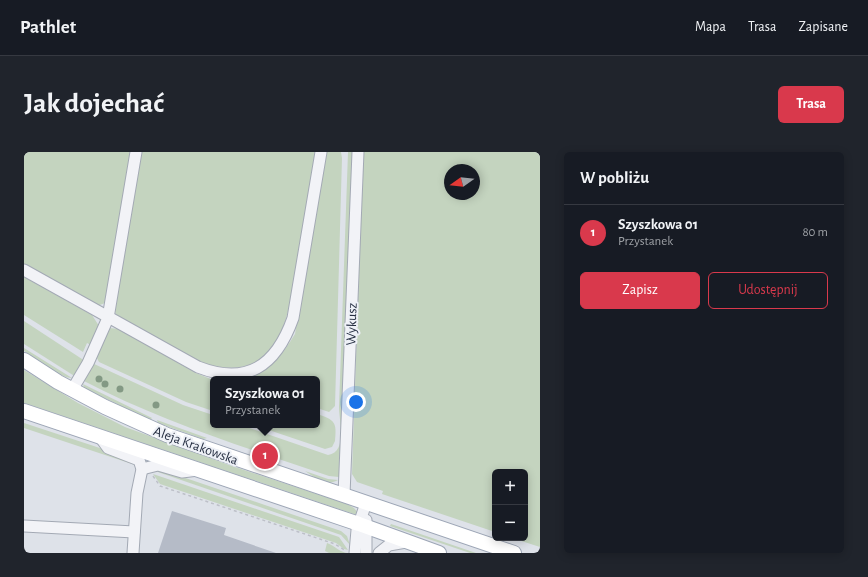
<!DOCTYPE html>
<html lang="pl">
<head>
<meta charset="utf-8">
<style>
  body { margin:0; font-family:"Alegreya Sans",sans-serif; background:#20242c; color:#f1f3f6 }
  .controls { position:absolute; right:12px; bottom:12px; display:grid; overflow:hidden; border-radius:6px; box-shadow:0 2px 10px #0003 }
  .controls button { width:36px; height:36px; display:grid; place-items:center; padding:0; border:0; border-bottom:1px solid #363941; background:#171b24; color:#f1f3f6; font:20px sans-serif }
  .compass { position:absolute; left:420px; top:12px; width:36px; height:36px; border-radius:50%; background:#171b24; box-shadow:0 2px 10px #0003; rotate:255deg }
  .you { position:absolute; left:332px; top:250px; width:14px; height:14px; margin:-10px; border:3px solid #fff; border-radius:50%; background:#1a73e8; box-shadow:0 0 0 6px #1a73e833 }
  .badge { display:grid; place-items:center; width:26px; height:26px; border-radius:50%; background:#d9394c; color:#fff; font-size:13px; font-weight:700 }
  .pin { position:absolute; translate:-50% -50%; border:2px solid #fff; box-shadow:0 1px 4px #0006 }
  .popup { position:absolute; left:186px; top:224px; width:110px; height:52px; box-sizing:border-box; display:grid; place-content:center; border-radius:6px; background:#171b24; filter:drop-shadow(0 1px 3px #0005); font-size:13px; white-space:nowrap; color:#9ea1a6 }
  .popup b { font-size:15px; color:#f1f3f6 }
  .popup::after { content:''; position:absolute; left:50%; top:100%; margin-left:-8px; border:8px solid transparent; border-top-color:#171b24 }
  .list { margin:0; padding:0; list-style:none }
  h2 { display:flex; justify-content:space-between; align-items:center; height:52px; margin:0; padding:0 16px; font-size:17px }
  h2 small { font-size:13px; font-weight:400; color:#9ea1a6 }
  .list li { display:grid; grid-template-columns:26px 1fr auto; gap:12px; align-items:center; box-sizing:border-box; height:56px; padding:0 16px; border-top:1px solid #363941 }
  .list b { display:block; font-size:15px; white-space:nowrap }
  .list p { margin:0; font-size:13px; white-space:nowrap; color:#9ea1a6 }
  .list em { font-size:13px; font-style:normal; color:#9ea1a6 }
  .actions { display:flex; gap:8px; padding:12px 16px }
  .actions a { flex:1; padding:9px 0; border:1px solid #d9394c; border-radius:6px; text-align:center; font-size:14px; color:#d9394c }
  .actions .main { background:#d9394c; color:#fff }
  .map { position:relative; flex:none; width:516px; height:401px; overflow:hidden; border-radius:6px }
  header { display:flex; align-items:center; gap:24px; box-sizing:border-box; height:56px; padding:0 20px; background:#171b24; border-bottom:1px solid #363941 }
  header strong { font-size:19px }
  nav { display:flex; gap:22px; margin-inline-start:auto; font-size:14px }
  .intro { display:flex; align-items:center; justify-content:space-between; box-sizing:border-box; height:96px; padding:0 24px }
  h1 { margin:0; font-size:28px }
  .button { padding:10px 18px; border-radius:6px; background:#d9394c; color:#fff; font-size:14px; font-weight:700 }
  main { display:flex; gap:24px; padding:0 24px }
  aside { flex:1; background:#171b24; border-radius:6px; box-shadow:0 2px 10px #0003 }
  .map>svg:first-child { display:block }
  .green { fill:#c4d4bf; fill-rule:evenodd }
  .building { fill:#b5bbc7 }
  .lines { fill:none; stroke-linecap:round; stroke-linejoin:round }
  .minor-casing { stroke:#a3a9b4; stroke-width:13 }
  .major-casing { stroke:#9da6b6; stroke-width:16 }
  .path { stroke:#bdc0c8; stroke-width:1.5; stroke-dasharray:3 3; stroke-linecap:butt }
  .minor { stroke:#f2f3f7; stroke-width:11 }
  .major { stroke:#fff; stroke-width:14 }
  .tree { fill:#839984 }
  .labels { text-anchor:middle; stroke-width:4; stroke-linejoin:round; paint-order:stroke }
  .street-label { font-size:14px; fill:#262f42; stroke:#eef1f7 }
</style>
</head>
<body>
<header>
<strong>Pathlet</strong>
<nav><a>Mapa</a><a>Trasa</a><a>Zapisane</a></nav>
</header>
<div class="intro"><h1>Jak dojechać</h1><a class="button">Trasa</a></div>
<main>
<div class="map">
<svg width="516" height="401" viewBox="0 0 516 401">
  <rect width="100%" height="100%" fill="#dee2e9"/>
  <g class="green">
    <path d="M0,0h108l-27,151 -8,3 -73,-41z"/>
    <path d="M116,0h175l-24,148c-3,11 -6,24 -11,35 -36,72 -120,7 -164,-20l-2,-8z"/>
    <path d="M301,0h16l1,6 -7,248 -6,6 -12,-4v-29h-73c27,-9 36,-21 51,-45z"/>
    <path d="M324,0h6l-13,322 -2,3 -10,-1c-85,-29 -167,-54 -247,-96l10,-17 91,42 30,10v10h28l87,30c20,-3 11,-34 11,-48z"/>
    <path d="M339,0h177v395l-28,-9h13v-66h-30v60l-113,-38 1,-3 -26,-9 -5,-8zM426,18h24v24h-24z"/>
    <path d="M0,125l68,38 7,11 -6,20 -6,-3 -4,9 -59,-37z"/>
    <path d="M0,169l61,40 -9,16 -52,-33z"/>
    <path d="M86,176l8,1 78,44 17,7v31l-27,-9 -87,-40 -3,-6 10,-25z"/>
    <path d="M0,196l48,30c-12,0 -37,-20 -48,-27z"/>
    <path d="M0,218l54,33 47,24 104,38 118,39 7,4 5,6 -2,1 -333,-112z"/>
    <path d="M59,232l69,34 -2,2 -66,-32z"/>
    <path d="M293,262c18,6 20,8 18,27l-3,6 -7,2 -71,-24h63z"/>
    <path d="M133,268l50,18 -4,1 -45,-16z"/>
    <path d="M0,271l88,29 23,13 -111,-37z"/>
    <path d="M128,318l13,1 176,60 6,5 3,9 -9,-10z"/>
    <path d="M281,319l23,8 10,1c-11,7 -24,-3 -33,-9z"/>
    <path d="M129,322l186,63 9,13 -4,-1 -8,-6 -176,-59z"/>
    <path d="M367,372l85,29h-6l-80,-27z"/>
    <path d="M303,391c8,3 14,10 21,10h-19l-4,-2z"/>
  </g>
  <path class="building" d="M148,359l54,17 -2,7 52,18h-118z"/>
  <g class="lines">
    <defs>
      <g id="minor">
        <path d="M0,118l174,97c49,19 78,-1 95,-49l28,-166"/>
        <path d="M48,238l16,-27 20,-45 28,-166"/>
        <path d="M76,285l8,11 31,12 3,9 -5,24 -4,60"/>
        <path d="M118,317l16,-4 24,7 16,-2"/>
        <path d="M320,343l14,-343"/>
        <path d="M0,374l110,6"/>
        <path d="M331,401l2,-23 9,-27"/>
        <path d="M342,401v-33"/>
        <path d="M355,401l10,-8 17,-3"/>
      </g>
      <g id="major">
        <path d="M0,208l34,22 47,25 62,28 347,118"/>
        <path d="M0,259l335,113 80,29"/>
      </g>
    </defs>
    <use href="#minor" class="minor-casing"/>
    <use href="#major" class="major-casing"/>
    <path class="path" d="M129,324l7,10 175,58 11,7"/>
    <use href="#minor" class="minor"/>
    <use href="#major" class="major"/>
  </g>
  <g class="tree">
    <circle cx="75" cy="227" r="3.5"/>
    <circle cx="81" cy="232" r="3.5"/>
    <circle cx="96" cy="237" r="3.5"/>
    <circle cx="132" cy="253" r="3.5"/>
  </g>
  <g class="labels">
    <g class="street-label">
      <text transform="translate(327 172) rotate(-88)" y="5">Wykusz</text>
      <text transform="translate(172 293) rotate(20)" y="5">Aleja Krakowska</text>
    </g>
  </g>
</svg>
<div class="controls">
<button>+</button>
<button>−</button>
</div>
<svg class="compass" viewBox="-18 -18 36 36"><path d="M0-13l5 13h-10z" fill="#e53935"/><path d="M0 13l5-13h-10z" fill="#9ea1a6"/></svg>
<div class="you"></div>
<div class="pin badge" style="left:241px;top:304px">1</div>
<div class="popup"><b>Szyszkowa 01</b>Przystanek</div>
</div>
<aside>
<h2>W pobliżu<small></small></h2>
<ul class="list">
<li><span class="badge">1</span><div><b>Szyszkowa 01</b><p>Przystanek</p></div><em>80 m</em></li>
</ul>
<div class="actions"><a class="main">Zapisz</a><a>Udostępnij</a></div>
</aside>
</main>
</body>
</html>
